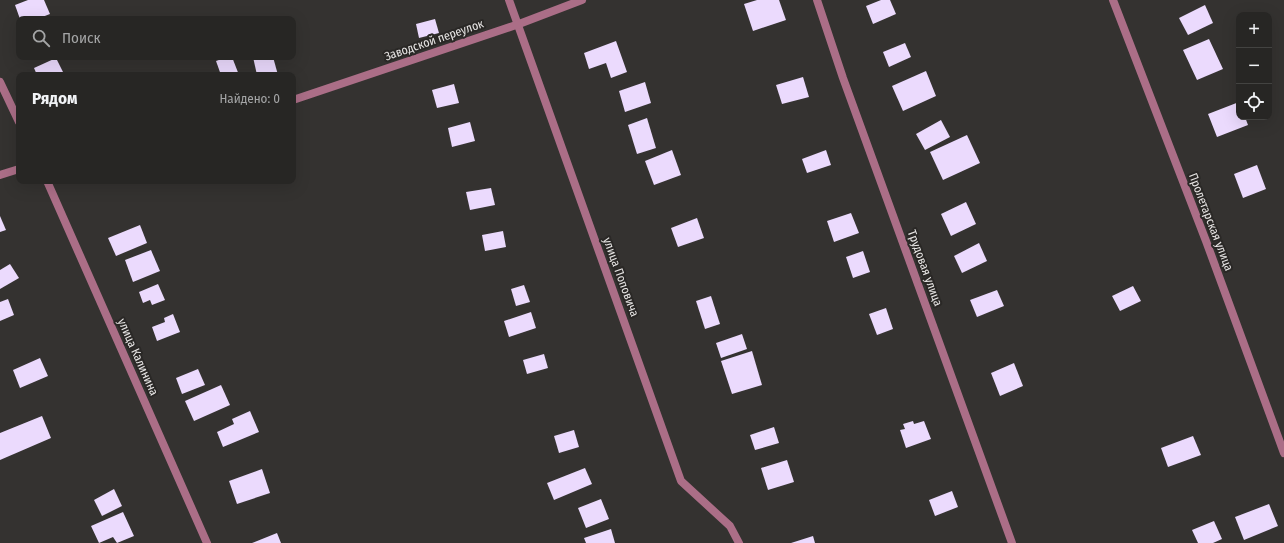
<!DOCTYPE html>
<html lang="ru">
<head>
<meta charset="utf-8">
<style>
  body { margin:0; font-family:"Fira Sans Condensed",sans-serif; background:#333231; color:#f1f3f6 }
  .controls { position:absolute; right:12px; top:12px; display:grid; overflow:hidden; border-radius:8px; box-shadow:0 4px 16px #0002 }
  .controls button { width:36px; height:36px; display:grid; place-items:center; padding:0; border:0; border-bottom:1px solid #434341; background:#272624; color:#f1f3f6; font:20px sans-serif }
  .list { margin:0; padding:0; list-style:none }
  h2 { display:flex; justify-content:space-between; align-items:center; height:52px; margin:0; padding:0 16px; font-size:17px }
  h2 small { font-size:13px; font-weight:400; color:#a4a5a6 }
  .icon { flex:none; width:22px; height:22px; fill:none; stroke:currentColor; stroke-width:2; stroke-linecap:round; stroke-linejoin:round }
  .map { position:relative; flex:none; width:1284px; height:543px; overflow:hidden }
  .search { position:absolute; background:#272624; box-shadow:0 4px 16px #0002; left:16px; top:16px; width:280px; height:44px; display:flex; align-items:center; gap:10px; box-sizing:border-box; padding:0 14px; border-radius:8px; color:#a4a5a6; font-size:15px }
  .panel { position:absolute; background:#272624; box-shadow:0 4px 16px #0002; left:16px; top:72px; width:280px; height:112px; border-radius:8px }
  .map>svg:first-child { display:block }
  .building { fill:#ebdafd }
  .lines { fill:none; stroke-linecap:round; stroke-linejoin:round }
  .street { stroke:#ab6e87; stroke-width:8 }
  .labels { text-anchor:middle; stroke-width:4; stroke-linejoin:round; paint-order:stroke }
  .street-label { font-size:12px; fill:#e9e7e6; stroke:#2a2826 }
</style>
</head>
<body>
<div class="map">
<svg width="1284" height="543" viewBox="0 0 1284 543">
  <rect width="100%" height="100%" fill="#343230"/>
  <g class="building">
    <path d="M28,0h16l6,14 -13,5h-17l-5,-14z"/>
    <path d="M757,0h22l7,20 -33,11 -9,-27z"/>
    <path d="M881,0h9l6,14 -23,10 -7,-18z"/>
    <path d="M1205,5l8,18 -25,12 -9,-17z"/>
    <path d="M435,19l4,14 -20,5 -3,-14z"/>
    <path d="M1209,39l14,30 -26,11 -14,-30z"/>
    <path d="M616,41l11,31 -16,6 -5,-15 -17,6 -5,-16z"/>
    <path d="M905,43l6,14 -22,10 -6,-15z"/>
    <path d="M227,57h5l7,18h-18l-5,-14z"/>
    <path d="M253,57h20l5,18h-21z"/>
    <path d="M56,58l8,16 -27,1 -3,-7z"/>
    <path d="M926,71l10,25 -33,15 -11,-25z"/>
    <path d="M803,77l6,20 -27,7 -6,-19z"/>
    <path d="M645,82l6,21 -26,9 -6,-21z"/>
    <path d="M454,84l5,19 -22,5 -5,-18z"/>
    <path d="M1239,102v15h6l3,8 -31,12 -9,-23z"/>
    <path d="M647,118l9,30 -19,6 -9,-29z"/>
    <path d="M941,120l9,17 -25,13 -9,-16z"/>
    <path d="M470,122l5,19 -23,6 -4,-19z"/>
    <path d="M967,135l13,28 -37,17 -13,-28z"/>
    <path d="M672,150l9,25 -27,10 -9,-24z"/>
    <path d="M826,150l5,15 -24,8 -5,-14z"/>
    <path d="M1257,165l9,24 -23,9 -9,-24z"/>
    <path d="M491,188l4,17 -25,5 -4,-18z"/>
    <path d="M966,202l10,22 -25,12 -10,-22z"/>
    <path d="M851,213l8,20 -25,9 -7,-21z"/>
    <path d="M0,216l6,14 -6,2z"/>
    <path d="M697,218l7,20 -26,9 -7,-19z"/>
    <path d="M140,225l7,18 -31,13 -8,-18z"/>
    <path d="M503,231l3,16 -21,4 -3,-16z"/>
    <path d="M979,243l8,18 -25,12 -8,-17z"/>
    <path d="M151,250l9,21 -27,11 -8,-22z"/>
    <path d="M863,251l7,21 -17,6 -7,-21z"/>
    <path d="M10,264l9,14 -19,11v-19z"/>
    <path d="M158,284l7,16 -13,5 -2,-5 -7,3 -4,-11z"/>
    <path d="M524,285l6,17 -14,4 -5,-17z"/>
    <path d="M1133,286l8,15 -21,10 -8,-15z"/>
    <path d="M997,290l7,16 -27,11 -7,-17z"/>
    <path d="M711,296l9,28 -15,5 -9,-28z"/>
    <path d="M8,299l6,16 -14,6v-19z"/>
    <path d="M886,308l7,21 -16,6 -8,-21z"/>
    <path d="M531,312l5,16 -27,9 -5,-16z"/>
    <path d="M173,314l7,18 -23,9 -5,-14 13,-5 -1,-4z"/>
    <path d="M742,334l5,15 -26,9 -5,-15z"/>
    <path d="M752,351l10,34 -30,9 -11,-33z"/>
    <path d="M544,354l4,14 -21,6 -4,-14z"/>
    <path d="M40,358l8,18 -28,12 -7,-18z"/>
    <path d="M1014,363l9,23 -23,10 -9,-23z"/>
    <path d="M198,369l7,16 -23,9 -6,-16z"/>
    <path d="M221,385l9,20 -36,16 -9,-20z"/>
    <path d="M250,411l9,21 -36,15 -6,-15 17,-8 -2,-5z"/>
    <path d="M42,416l9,22 -51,22v-27z"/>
    <path d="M913,421l1,3 10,-3 7,18 -25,9 -6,-18 5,-1 -2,-5z"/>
    <path d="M774,427l5,16 -24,7 -5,-15z"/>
    <path d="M574,430l5,17 -20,6 -5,-17z"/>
    <path d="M1193,436l8,19 -33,12 -7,-19z"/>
    <path d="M787,460l7,22 -26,8 -7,-22z"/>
    <path d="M585,468l7,16 -38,16 -7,-17z"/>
    <path d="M262,469l8,24 -33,11 -8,-23z"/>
    <path d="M114,489l8,17 -20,10 -8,-16z"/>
    <path d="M952,491l6,16 -23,9 -6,-16z"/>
    <path d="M601,499l8,20 -23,9 -8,-20z"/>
    <path d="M1269,504l9,22 -34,14 -9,-23z"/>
    <path d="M123,512l11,24 -17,7 -4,-6 -14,6 -8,-17z"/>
    <path d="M1214,521l8,18 -9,4h-15l-6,-13z"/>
    <path d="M611,529l4,14h-29l-2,-5z"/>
    <path d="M277,533l4,10h-29z"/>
    <path d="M813,536l2,7h-24z"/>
  </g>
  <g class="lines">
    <g class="street">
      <path d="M509,0l172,481 49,45 9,17"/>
      <path d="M817,0l26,78 169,465"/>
      <path d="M1113,0l93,241 78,212"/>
      <path d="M0,82l19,40"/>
      <path d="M293,100l226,-76 63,-24"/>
      <path d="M0,175l19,-6"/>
      <path d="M47,181l160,362"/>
    </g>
  </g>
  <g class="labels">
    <g class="street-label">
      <text transform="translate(434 40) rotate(-19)" y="4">Заводской переулок</text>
      <text transform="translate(1211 222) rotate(69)" y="4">Пролетарская улица</text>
      <text transform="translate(925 268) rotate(70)" y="4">Трудовая улица</text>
      <text transform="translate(621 277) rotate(70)" y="4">улица Поповича</text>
      <text transform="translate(138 357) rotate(66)" y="4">улица Калинина</text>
    </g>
  </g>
</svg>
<div class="controls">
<button>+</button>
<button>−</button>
<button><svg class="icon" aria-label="locate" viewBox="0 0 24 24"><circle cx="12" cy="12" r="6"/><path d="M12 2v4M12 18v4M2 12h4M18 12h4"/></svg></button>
</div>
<div class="search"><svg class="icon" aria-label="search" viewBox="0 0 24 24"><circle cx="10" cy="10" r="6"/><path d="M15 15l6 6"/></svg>Поиск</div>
<section class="panel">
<h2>Рядом<small>Найдено: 0</small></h2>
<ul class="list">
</ul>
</section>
</div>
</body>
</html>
